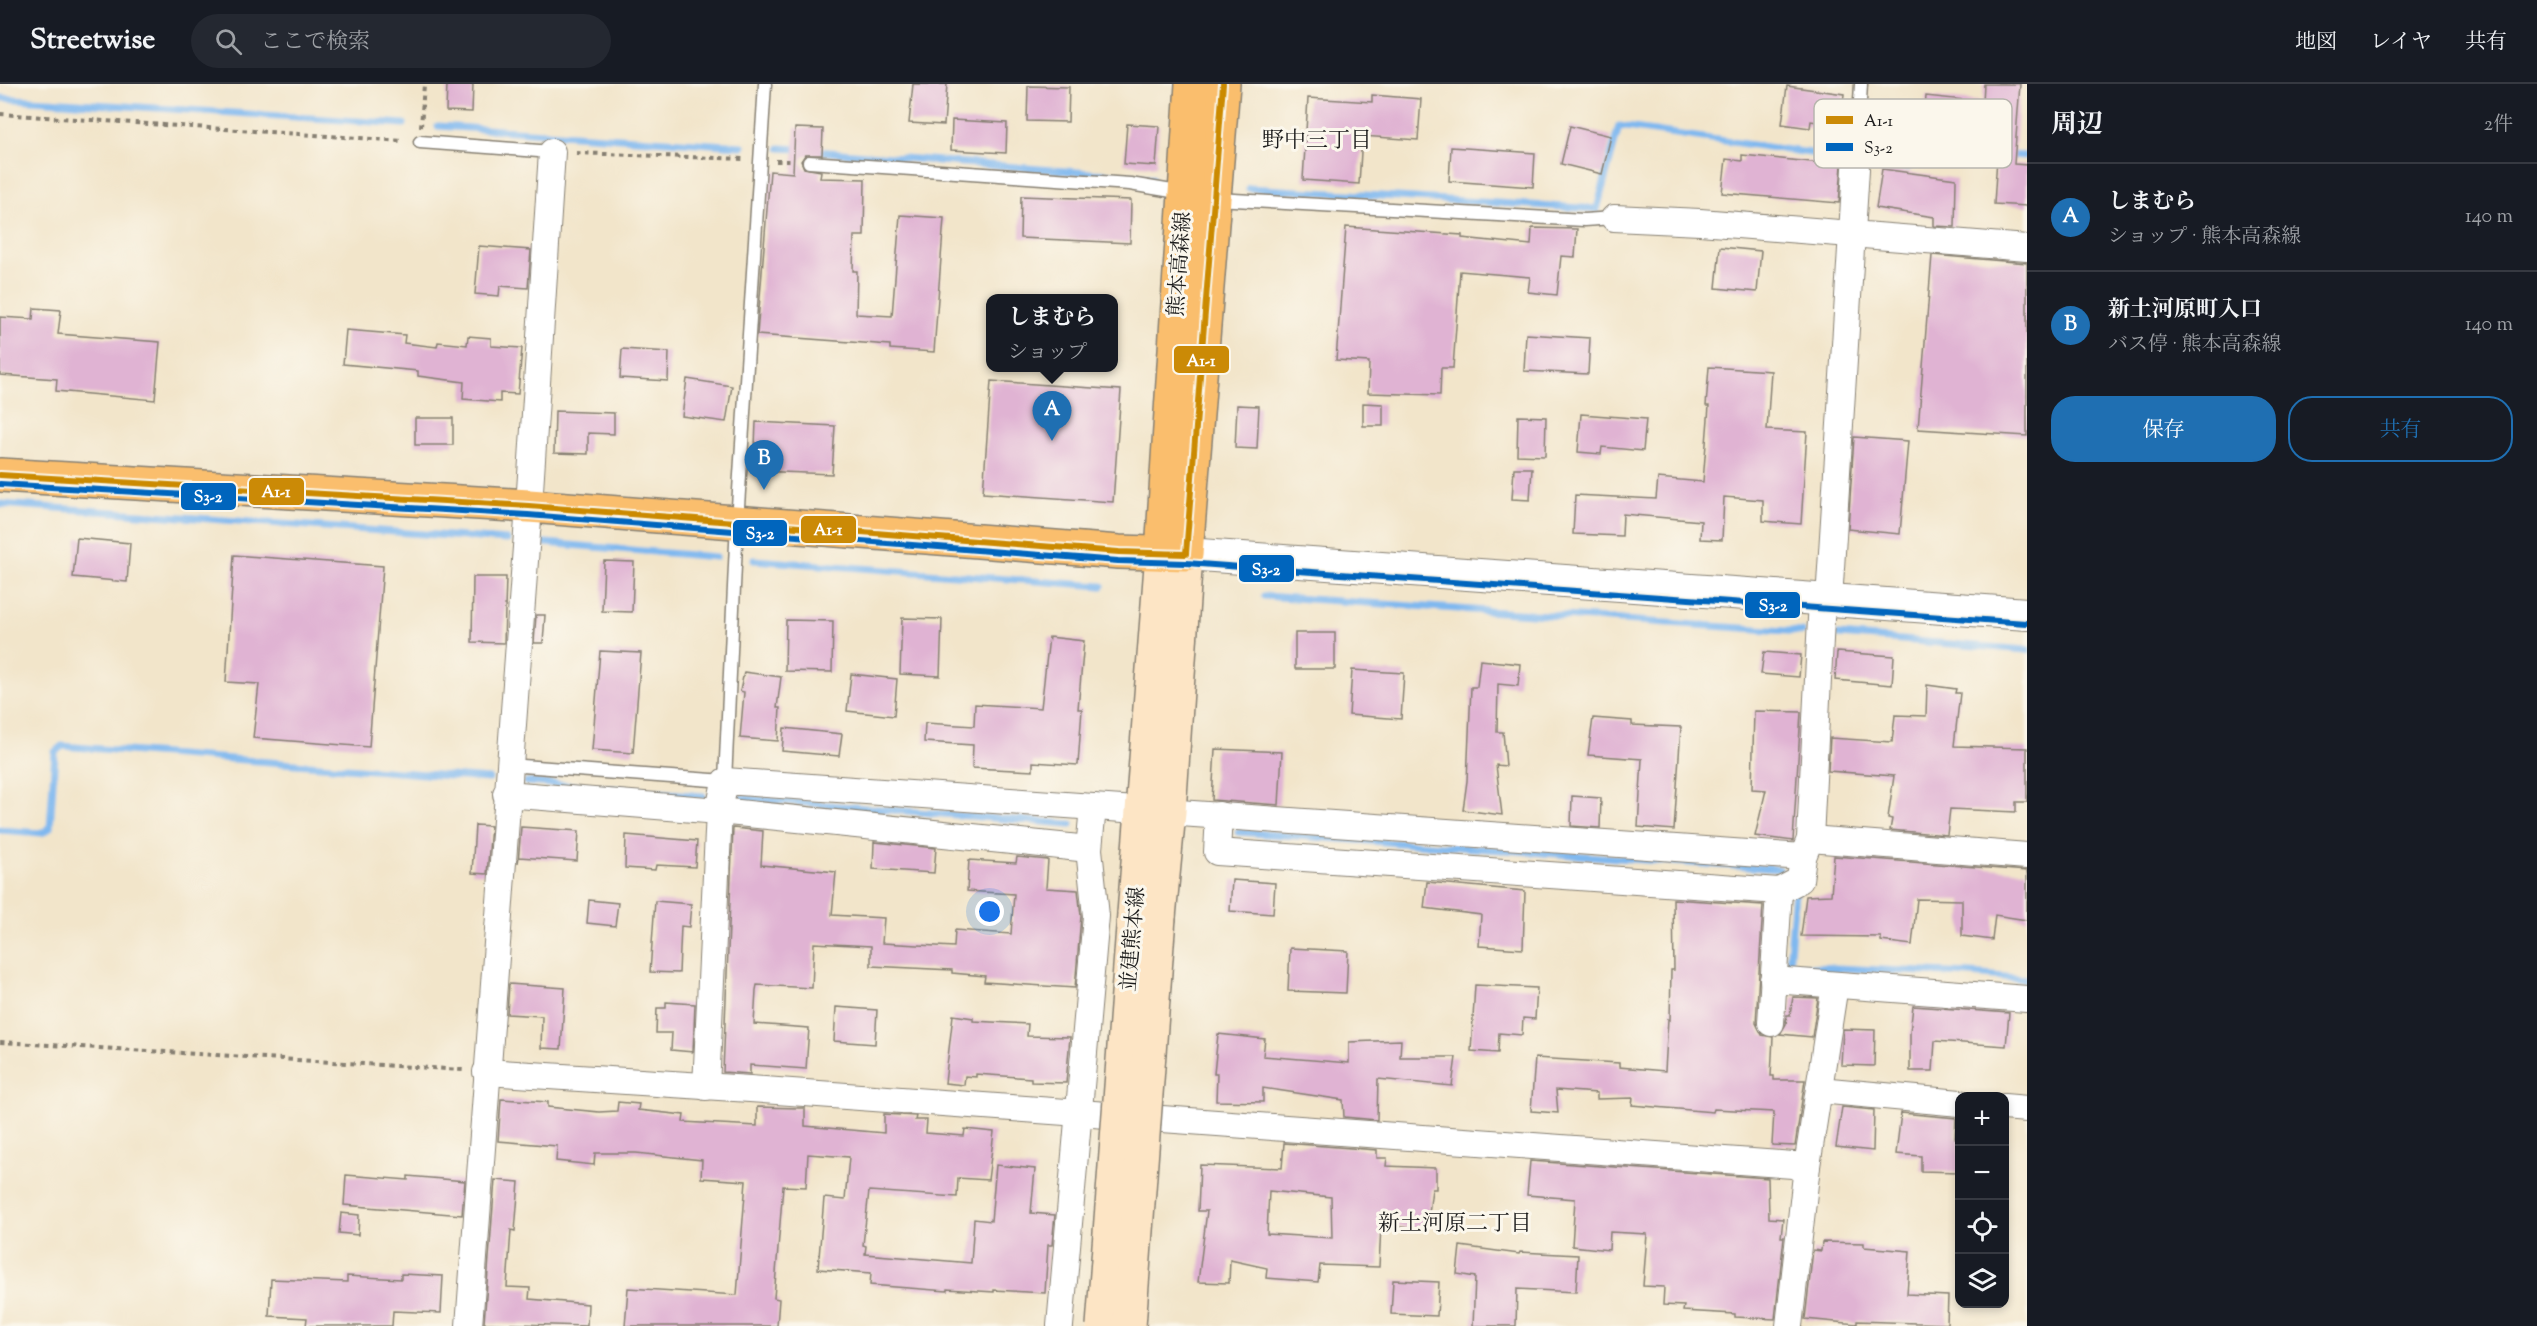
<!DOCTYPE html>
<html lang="ja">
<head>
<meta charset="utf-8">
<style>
  body { margin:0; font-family:"Sorts Mill Goudy","Noto Serif JP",serif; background:#242831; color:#f1f3f6 }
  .controls { position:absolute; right:18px; bottom:18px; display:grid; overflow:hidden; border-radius:12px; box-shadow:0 3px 9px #0003 }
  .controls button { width:54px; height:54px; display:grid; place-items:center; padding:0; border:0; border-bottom:2px solid #363941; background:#171b24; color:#f1f3f6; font:30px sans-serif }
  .you { position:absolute; left:990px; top:828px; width:21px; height:21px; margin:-15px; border:4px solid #fff; border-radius:50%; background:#1a73e8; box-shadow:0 0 0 9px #1a73e833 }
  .badge { display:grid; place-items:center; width:39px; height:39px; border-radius:50%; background:#1f6fb2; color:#fff; font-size:20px; font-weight:700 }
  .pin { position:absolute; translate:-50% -50px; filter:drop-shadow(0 2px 3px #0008) }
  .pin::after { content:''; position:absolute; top:32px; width:21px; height:18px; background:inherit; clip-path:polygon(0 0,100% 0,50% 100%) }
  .popup { position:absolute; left:986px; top:210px; width:132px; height:78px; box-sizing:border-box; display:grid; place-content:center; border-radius:12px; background:#171b24; filter:drop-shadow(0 2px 4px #0005); font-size:20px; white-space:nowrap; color:#9ea1a6 }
  .popup b { font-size:22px; color:#f1f3f6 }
  .popup::after { content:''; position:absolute; left:50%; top:100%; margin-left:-12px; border:12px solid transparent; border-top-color:#171b24 }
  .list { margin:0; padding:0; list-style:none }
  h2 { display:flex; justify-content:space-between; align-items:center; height:78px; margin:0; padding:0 24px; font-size:26px }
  h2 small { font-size:20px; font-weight:400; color:#9ea1a6 }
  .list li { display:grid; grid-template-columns:39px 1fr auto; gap:18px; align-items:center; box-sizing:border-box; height:108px; padding:0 24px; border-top:2px solid #363941 }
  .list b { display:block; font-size:22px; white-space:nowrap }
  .list p { margin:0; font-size:20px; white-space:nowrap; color:#9ea1a6 }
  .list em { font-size:20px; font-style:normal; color:#9ea1a6 }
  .actions { display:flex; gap:12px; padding:18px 24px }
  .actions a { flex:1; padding:14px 0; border:2px solid #1f6fb2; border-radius:24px; text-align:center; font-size:21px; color:#1f6fb2 }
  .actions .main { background:#1f6fb2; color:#fff }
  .icon { flex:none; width:33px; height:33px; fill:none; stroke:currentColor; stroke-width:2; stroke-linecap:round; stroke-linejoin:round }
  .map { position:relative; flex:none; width:2027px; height:1242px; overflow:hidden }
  header { display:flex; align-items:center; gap:36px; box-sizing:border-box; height:84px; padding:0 30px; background:#171b24; border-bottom:2px solid #363941 }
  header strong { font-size:28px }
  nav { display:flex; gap:33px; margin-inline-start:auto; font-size:21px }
  .search { width:420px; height:54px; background:#242831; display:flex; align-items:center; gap:15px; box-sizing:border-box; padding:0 21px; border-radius:33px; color:#9ea1a6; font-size:22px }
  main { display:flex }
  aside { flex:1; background:#171b24 }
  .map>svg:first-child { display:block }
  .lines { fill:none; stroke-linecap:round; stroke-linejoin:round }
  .stream { stroke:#7fb8ef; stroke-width:7 }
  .building { fill:#e0b3d3; fill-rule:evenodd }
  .service-casing { stroke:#878073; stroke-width:15 }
  .minor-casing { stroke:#878073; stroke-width:28 }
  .tertiary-casing { stroke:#878073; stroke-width:34 }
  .secondary-casing { stroke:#878073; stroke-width:36 }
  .primary-casing { stroke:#878073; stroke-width:36 }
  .path { stroke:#878073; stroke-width:4; stroke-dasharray:4.5 4.5; stroke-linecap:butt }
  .service { stroke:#fff; stroke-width:12 }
  .minor { stroke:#fff; stroke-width:26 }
  .tertiary { stroke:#fff; stroke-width:32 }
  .secondary { stroke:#fde5c5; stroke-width:33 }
  .primary { stroke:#fabe6d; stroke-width:33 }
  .secondary-bridge-casing { stroke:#878073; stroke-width:36; stroke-linecap:butt }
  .secondary-bridge { stroke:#fde5c5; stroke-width:33 }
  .bus-1-casing { stroke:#fbf7ec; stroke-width:10 }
  .bus-2-casing { stroke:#fbf7ec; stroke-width:10 }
  .bus-1 { stroke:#cb8a06; stroke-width:6 }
  .bus-2 { stroke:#0065bd; stroke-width:6 }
  .labels { text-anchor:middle; stroke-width:6; stroke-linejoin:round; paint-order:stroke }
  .street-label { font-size:21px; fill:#1c1c1c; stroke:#fbf7ec }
  .neighbourhood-label { font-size:22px; fill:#1c1c1c; stroke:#fbf7ec }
  .key { fill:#fbf7ec; stroke:#b8b5ae; stroke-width:1.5 }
  .key-label { font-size:16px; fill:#1c1c1c }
  .line-badge { stroke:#fbf7ec; stroke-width:2 }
  .badge-label { font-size:16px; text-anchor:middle; font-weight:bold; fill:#fff }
</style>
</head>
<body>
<header>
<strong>Streetwise</strong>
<div class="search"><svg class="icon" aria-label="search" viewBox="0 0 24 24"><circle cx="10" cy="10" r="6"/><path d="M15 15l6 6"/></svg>ここで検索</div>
<nav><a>地図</a><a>レイヤ</a><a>共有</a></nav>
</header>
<main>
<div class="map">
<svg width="2027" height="1242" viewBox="0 0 2027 1242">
  <rect width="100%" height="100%" fill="#fbf7ec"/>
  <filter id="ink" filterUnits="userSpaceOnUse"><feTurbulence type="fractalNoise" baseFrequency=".0167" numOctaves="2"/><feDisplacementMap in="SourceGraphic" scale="12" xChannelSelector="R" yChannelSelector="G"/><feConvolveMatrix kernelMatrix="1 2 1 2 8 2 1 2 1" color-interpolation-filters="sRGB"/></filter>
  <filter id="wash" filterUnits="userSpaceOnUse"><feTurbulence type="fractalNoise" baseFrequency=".008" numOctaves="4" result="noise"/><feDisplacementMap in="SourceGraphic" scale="24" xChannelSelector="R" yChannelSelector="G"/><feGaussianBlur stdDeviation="1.35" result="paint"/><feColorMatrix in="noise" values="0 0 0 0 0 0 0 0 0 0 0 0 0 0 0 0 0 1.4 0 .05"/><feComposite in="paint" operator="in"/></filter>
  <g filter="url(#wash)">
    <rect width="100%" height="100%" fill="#f2e5ca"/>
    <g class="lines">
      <g class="stream">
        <path d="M0,14l404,26"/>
        <path d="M438,42l304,20"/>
        <path d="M780,64l21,1"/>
        <path d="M815,67l337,27"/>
        <path d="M1875,79l33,4 9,-17 110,6"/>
        <path d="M1249,104l348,21 22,-83 219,31"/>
        <path d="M0,420l507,36"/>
        <path d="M545,459l171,14"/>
        <path d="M754,476l348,26"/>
        <path d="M1264,512l538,36"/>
        <path d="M1839,551l188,15"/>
        <path d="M527,698l176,14"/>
        <path d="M741,714l330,26"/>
        <path d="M0,746l42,3 8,-5 5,-76 7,-6 427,33"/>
        <path d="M1238,748l541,37"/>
        <path d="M1795,807l-6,75 182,8 56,5"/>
      </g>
    </g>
    <g id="blocks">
      <g class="building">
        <path d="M447,0h26l-1,28 -26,-1z"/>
        <path d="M913,0h34l-3,41 -35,-2z"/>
        <path d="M1984,0h36l-6,80 13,1v41l-33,-2 4,-62 -18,-1 1,-9 -63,-6 -3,18 -43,-9 1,-5 -6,-1 1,-21 30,4 2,-8 25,4 1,-12 57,6z"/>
        <path d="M1028,2l41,1 -1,35 -41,-1z"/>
        <path d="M1787,2l57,8 -1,11 8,1 -1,21 -39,-6 -1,7 -28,-4z"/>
        <path d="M1372,11l49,4 -3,41 -56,-4 -3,48 -56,-4 5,-82 64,4z"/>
        <path d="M952,36l55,3 -1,30 -55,-3z"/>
        <path d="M1127,40l32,2 -3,40 -32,-2z"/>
        <path d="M1570,42l41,10 -9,38 -41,-10z"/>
        <path d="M795,44l28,1 -1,26h-17l-4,6 3,7 17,3 -1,7 45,1 -1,57h-10l-1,35h4l-1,43 36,2 8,-101 44,3 -10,134 -44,-3v-4l-133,-10 13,-164 23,2z"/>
        <path d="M1451,63l84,6 -2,34 -84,-6z"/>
        <path d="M1742,71l100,10 -3,38 -117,-10 4,-34 16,2z"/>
        <path d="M1882,85l74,10 -1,48 -21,-1v-9l-58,-9z"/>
        <path d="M1021,112l110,4 -1,43 -110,-5z"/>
        <path d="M1346,143l116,8v3l69,7 1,-17 45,1 -2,28 -14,-1 -4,39 -29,-3 2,-15 -70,-6 -7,97h-12l-1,27 -72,-2 1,-31 -33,-2z"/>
        <path d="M479,162l52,4 -3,38 -28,-2 -1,10 -24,-2z"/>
        <path d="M1720,163l41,4 -4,41 -41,-4z"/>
        <path d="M1932,171l95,8v173l-109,-7z"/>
        <path d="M34,224l27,2 -3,24 102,8 -5,58 -99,-9 1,-12 -57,-4v-58l33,2z"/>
        <path d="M346,246l59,5 -1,8 33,4 1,-5 29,3 1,-9 23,2v8l31,2 -4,46 -18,-1v9l-37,-3 1,-17 -46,-6v-5l-75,-7z"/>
        <path d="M1526,250l64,4 -2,36 -64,-3z"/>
        <path d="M622,265l47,3 -1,29 -48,-3z"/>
        <path d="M1709,283l62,4 -4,59 40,2 -6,92 -38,-3v-21l-39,-3 -2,43 -22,-1 1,-18 -78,-7 -1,22 -49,-2 2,-39 81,4 2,-21 45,4 6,-76h-3z"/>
        <path d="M687,295l45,7 -6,36 -44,-6z"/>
        <path d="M991,297l130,9 -8,112 -130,-9z"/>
        <path d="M1363,319l20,1v22h-20z"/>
        <path d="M1237,321l22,1 -2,43 -22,-1z"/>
        <path d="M555,327l59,2v21l-26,-1v21l-34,-1z"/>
        <path d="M1581,330l65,5 -3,32 -41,-4 -1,7 -23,-2z"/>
        <path d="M1518,332l28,1 -1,39 -28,-1z"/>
        <rect x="415" y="334" width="38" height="27"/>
        <path d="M756,338l79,4 -3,48 -78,-3z"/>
        <path d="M1854,353l54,4 -8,93 -52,-5z"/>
        <path d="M1514,384h18l-2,32 -18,-1z"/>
        <path d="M77,454l53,5 -3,39 -54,-5z"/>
        <path d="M234,471l149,11 -14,181 -116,-9 6,-54 -33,-2z"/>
        <path d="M604,477l30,1 -2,50 -30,-1z"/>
        <path d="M473,493h33l-2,66 -32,-1z"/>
        <path d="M536,531h9l-2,28h-9z"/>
        <path d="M902,534l40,1 -2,57 -40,-2z"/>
        <path d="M786,536l47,1 -1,51 -47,-1z"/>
        <rect x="1295" y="549" width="40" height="36"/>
        <path d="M1049,553l35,4 -6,68h4l-4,56 -45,-3v9l-61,-3 1,-23 -49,-3 1,-19 49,3 1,-22 66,4z"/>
        <path d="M600,567l41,2 -8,100 -41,-3z"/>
        <path d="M1764,568l37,3 -2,22 -38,-3z"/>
        <path d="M1837,568l57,4 -2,29 -57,-5z"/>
        <path d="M1480,576l40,4 -2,22 -20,-2 -1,48h6l3,34 -10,-1 6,50 -39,-5 4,-29 4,-94h6z"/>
        <path d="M1352,586l52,3 -3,46 -52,-4z"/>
        <path d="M744,588l37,5 -4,31h3l-2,33 -38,-3 4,-46 -4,-1z"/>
        <path d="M851,590l46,5 -3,37 -47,-5z"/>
        <path d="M1927,601l29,4 -1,4h5l-6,53 73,2v54h-11v10l-66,-3 -3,26 -57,-5 2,-11 -4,-1 6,-42 -66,-5 2,-33 62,4 3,-27 31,1z"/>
        <path d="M1754,627l47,1 -8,129 -38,-5 11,-46 -14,-1z"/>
        <path d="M1593,634l39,3v4l49,2 -7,103 -36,-3 4,-68 -54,-4z"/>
        <path d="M784,644l58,6 -3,22 -57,-5z"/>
        <path d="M1215,665l67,3 -3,53 -67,-5z"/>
        <path d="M1572,712l29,2 -1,30 -29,-2z"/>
        <path d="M475,741l16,1 -4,48 -15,-1z"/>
        <path d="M521,743l58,4 -2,30 -58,-4 -1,6z"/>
        <path d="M733,744l30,3 -2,34 75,7 -4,43 52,3 -2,25 72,4 1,-17 56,4 3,-40 -47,-3 2,-31 47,3 1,-6 31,3 -2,28 32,2 3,26 -6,72 -91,-6 1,-6 -33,-3v-3l-81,-4v-20l-57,-3 -2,45 -55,-3 -1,5 -2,34 55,4 -3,41 -56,-4v9l-27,-2z"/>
        <path d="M626,751l71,6 -2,26 -39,-2 -1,5 -30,-2z"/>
        <path d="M874,758l62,6 -2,25 -61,-4z"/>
        <path d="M1834,772l193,15v49l-32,-5 -3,25 -30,-4v-36l-45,-1 -5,46 -31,-4v-4l-80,-1 5,-40 25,-1z"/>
        <path d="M1232,796l43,3 -2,31 -43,-3z"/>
        <path d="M1427,798l98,9 -2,58 -44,-3 2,-31 -57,-7z"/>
        <path d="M1673,815l90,6 -7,118 6,12 11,2 -2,39h3v4h31l-10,66 -23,-1 2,-33 -60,-3 -1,3 -81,-7 1,-7 -36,1v-6l-41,-3 2,23 -27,-2 4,-53 84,5v4l46,4 3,-52 2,1 1,-50h3z"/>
        <path d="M589,816l29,3 -3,23 -28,-3z"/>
        <path d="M655,817l36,3 -2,23 -8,-1 -2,47 -29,-1z"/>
        <path d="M1290,864l58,3 -2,42 -58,-2z"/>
        <path d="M509,900l56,4 -4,61 -20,-1 1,-32 -35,-2z"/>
        <path d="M1475,901l62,3 -2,31 -12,-1 -1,17 -23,-2 -1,20 -27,-2z"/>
        <path d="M1793,913l25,1 -6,39 -32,-3 6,-10 1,-9h3z"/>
        <path d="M666,918l29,2 -2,48 -22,-2 1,-17h-16l1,-25h9z"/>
        <path d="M1913,922l96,7 -3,33 -71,-5 -2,30h-23v-38z"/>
        <path d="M836,923l41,3 -2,34 -41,-3z"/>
        <path d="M953,931l20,3v3l55,3 -1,12 43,1 -4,46 -35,-1v-4l-55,-4v3l-11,-1 -1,9 -19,-2z"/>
        <path d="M1843,945l32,1 -1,36 -33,-1z"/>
        <path d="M1218,950l47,5 -2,17 86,7v-21l52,-2 -1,17h56l-4,29 -74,-7 -1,41 -33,-3 -1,-17 -80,-12v14l-47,-1 1,-27h-3z"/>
        <path d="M501,1015l47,3v5l51,5 18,-1 1,-9 21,2 -1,6 46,5 -1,7 74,4v-19l42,1h6v18l79,7v-19l32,2 -1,4h12l-1,13 38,3 1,-7 29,3 -6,48 -30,-2 -1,19 -88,-6 -6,54 3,1 -1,8 106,9 3,-44 17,2 5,-56 39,4 -4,44 24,2 -3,30h-4l-3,48 -51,-3v2l-47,-3v2l-77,-6 1,-12 -53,-4 6,-71 21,2 4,-43 -41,-3 -2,33 -23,-1 -9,112 5,1 -2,27h-152l3,-38 109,7 9,-114 -45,-3 1,-18 -66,-7h-41l-1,12 -38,-4 1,-15 -59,-5z"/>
        <path d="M1842,1023l32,3 -1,41 -37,-4z"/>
        <path d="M1901,1029l55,5 -1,20h4v34l-38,-1v-15l-25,-2z"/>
        <path d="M1284,1059l93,7v8h10l-1,8 50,2v21h-4l-5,41 -46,-5 -2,42 -59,-2 -2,17 -52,-4 1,-10 -37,-8 -1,23 -31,-1 9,-71h-9l2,-46 82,3zM1269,1107l62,6 1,41 -65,-4z"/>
        <path d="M1530,1077l238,17 1,40 14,1 -2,18h3l-9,82 -40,-2v-3l-52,-3 1,-5 -21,-1 1,-18 -21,-1 4,-52 -37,-2 -1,18 -37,-4 3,-47 -48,-4z"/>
        <path d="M346,1091l62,5v-4l57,5 -3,34 -118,-10z"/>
        <path d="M495,1096l24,2 -4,49 -4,-1 -4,57 23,1 -1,11 59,5 -1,22 -103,-3z"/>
        <path d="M341,1129l18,2 -1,20 -19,-2z"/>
        <path d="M1822,1158l42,1v4l46,4 -3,43 41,2 -1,28 -90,-3v3l-52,-5 8,-69 8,1z"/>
        <path d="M1460,1162l59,8 1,-2 58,3 -2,37 -59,-3 -1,37h-43l2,-49 -18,-3z"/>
        <path d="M401,1190l42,2 -2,37 -48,-2 -1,15h-86l1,-8 -38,-2 2,-37 76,3v-6l54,3z"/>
        <path d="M1393,1196l46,2 -2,34 -46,-2z"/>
      </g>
    </g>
  </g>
  <g filter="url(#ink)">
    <use href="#blocks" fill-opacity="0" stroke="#878073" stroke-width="1.5"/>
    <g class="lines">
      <defs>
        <g id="service">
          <path d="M420,58l132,10"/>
          <path d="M809,78l321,22 54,9"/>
          <path d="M1856,85l5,-85"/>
          <path d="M1216,115l368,21 30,-2"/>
          <path d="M509,681l216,16 12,-259 28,-438"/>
        </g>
        <g id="minor">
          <path d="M1614,134l86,4 327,26"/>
          <path d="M1829,516l27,-431"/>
          <path d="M506,710l213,17 370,38"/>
          <path d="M1219,731l-2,37 562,39 -8,132"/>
          <path d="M1810,755l217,17"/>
          <path d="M1779,807l21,-11 3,-23"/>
          <path d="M1773,896l254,19"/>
          <path d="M486,988l264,17 1057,77"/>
          <path d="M706,1003l13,-276 6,-30 1078,76 7,-18 12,-240"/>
          <path d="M1819,1006l141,13"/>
          <path d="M2004,1023l23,2"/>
          <path d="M469,1242l60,-820 23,-354"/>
          <path d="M1060,1242l36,-410 -7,-67 4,-42"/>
          <path d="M1789,1242l18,-160 28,-181"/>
        </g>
        <path id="tertiary" d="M1186,470l841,60"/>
        <g id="secondary">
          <path d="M1134,830l28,-361"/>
          <path d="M1159,833l10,-105 17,-258"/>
        </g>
        <g id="primary">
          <path d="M0,391l529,31 590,46 67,2 37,-470"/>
          <path d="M1162,469l30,-469"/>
        </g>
      </defs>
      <use href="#service" class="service-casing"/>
      <use href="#minor" class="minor-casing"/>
      <use href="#tertiary" class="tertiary-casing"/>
      <use href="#secondary" class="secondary-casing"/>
      <use href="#primary" class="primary-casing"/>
      <g class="path">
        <path d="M0,30l403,27"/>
        <path d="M421,43l3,-43"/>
        <path d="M576,69l169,6"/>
        <path d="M776,77h17"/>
        <path d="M0,958l463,28"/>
      </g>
      <use href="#service" class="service"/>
      <use href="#minor" class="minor"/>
      <use href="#tertiary" class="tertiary"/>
      <use href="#secondary" class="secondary"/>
      <use href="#primary" class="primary"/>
      <defs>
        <g id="secondary-bridge">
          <path d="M1103,1242l31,-412"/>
          <path d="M1129,1242l30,-409"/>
        </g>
      </defs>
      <use href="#secondary-bridge" class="secondary-bridge-casing"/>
      <use href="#secondary-bridge" class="secondary-bridge"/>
      <defs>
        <path id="bus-1" d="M0,391l529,31 590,46 67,2 37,-470"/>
        <path id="bus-2" d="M0,400l528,31 590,46 68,2 840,60"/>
      </defs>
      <use href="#bus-1" class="bus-1-casing"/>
      <use href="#bus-2" class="bus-2-casing"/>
      <use href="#bus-1" class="bus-1"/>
      <use href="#bus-2" class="bus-2"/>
    </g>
  </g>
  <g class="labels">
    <g class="street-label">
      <text transform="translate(1179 180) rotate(-86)" y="7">熊本高森線</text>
      <text transform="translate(1132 855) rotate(-85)" y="7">並建熊本線</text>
    </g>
    <g class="neighbourhood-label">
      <text x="1317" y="63">野中三丁目</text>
      <text x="1455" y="1146">新土河原二丁目</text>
    </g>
  </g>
  <rect x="1814" y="15" width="198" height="69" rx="9" class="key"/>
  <rect x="1826" y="32" width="27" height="8" fill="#cb8a06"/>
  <rect x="1826" y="59" width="27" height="8" fill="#0065bd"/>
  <g class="key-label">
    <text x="1864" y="42">A1-1</text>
    <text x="1864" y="69">S3-2</text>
  </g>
  <g class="line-badge">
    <rect x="1173" y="261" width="57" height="29" rx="6" fill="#cb8a06"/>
    <rect x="248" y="393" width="57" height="29" rx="6" fill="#cb8a06"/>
    <rect x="180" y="398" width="57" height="29" rx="6" fill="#0065bd"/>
    <rect x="800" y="431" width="57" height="29" rx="6" fill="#cb8a06"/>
    <rect x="732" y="435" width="56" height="28" rx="6" fill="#0065bd"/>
    <rect x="1238" y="470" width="57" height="29" rx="6" fill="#0065bd"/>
    <rect x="1744" y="507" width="57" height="28" rx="6" fill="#0065bd"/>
  </g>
  <g class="badge-label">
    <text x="1201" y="282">A1-1</text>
    <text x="276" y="413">A1-1</text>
    <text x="208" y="418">S3-2</text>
    <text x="828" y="451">A1-1</text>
    <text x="760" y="455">S3-2</text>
    <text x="1266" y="491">S3-2</text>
    <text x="1773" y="527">S3-2</text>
  </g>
</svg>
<div class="controls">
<button>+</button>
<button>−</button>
<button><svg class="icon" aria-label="locate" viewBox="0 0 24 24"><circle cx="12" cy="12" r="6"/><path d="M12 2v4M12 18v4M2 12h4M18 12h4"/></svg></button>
<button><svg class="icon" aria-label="layers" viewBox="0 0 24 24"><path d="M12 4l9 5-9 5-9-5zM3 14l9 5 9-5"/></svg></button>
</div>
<div class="you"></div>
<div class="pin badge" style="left:1052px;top:357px">A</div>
<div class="popup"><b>しまむら</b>ショップ</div>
<div class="pin badge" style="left:764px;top:406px">B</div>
</div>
<aside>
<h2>周辺<small>2件</small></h2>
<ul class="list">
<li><span class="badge">A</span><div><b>しまむら</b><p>ショップ · 熊本高森線</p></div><em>140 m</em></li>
<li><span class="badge">B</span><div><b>新土河原町入口</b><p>バス停 · 熊本高森線</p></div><em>140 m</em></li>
</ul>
<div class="actions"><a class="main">保存</a><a>共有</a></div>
</aside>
</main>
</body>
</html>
